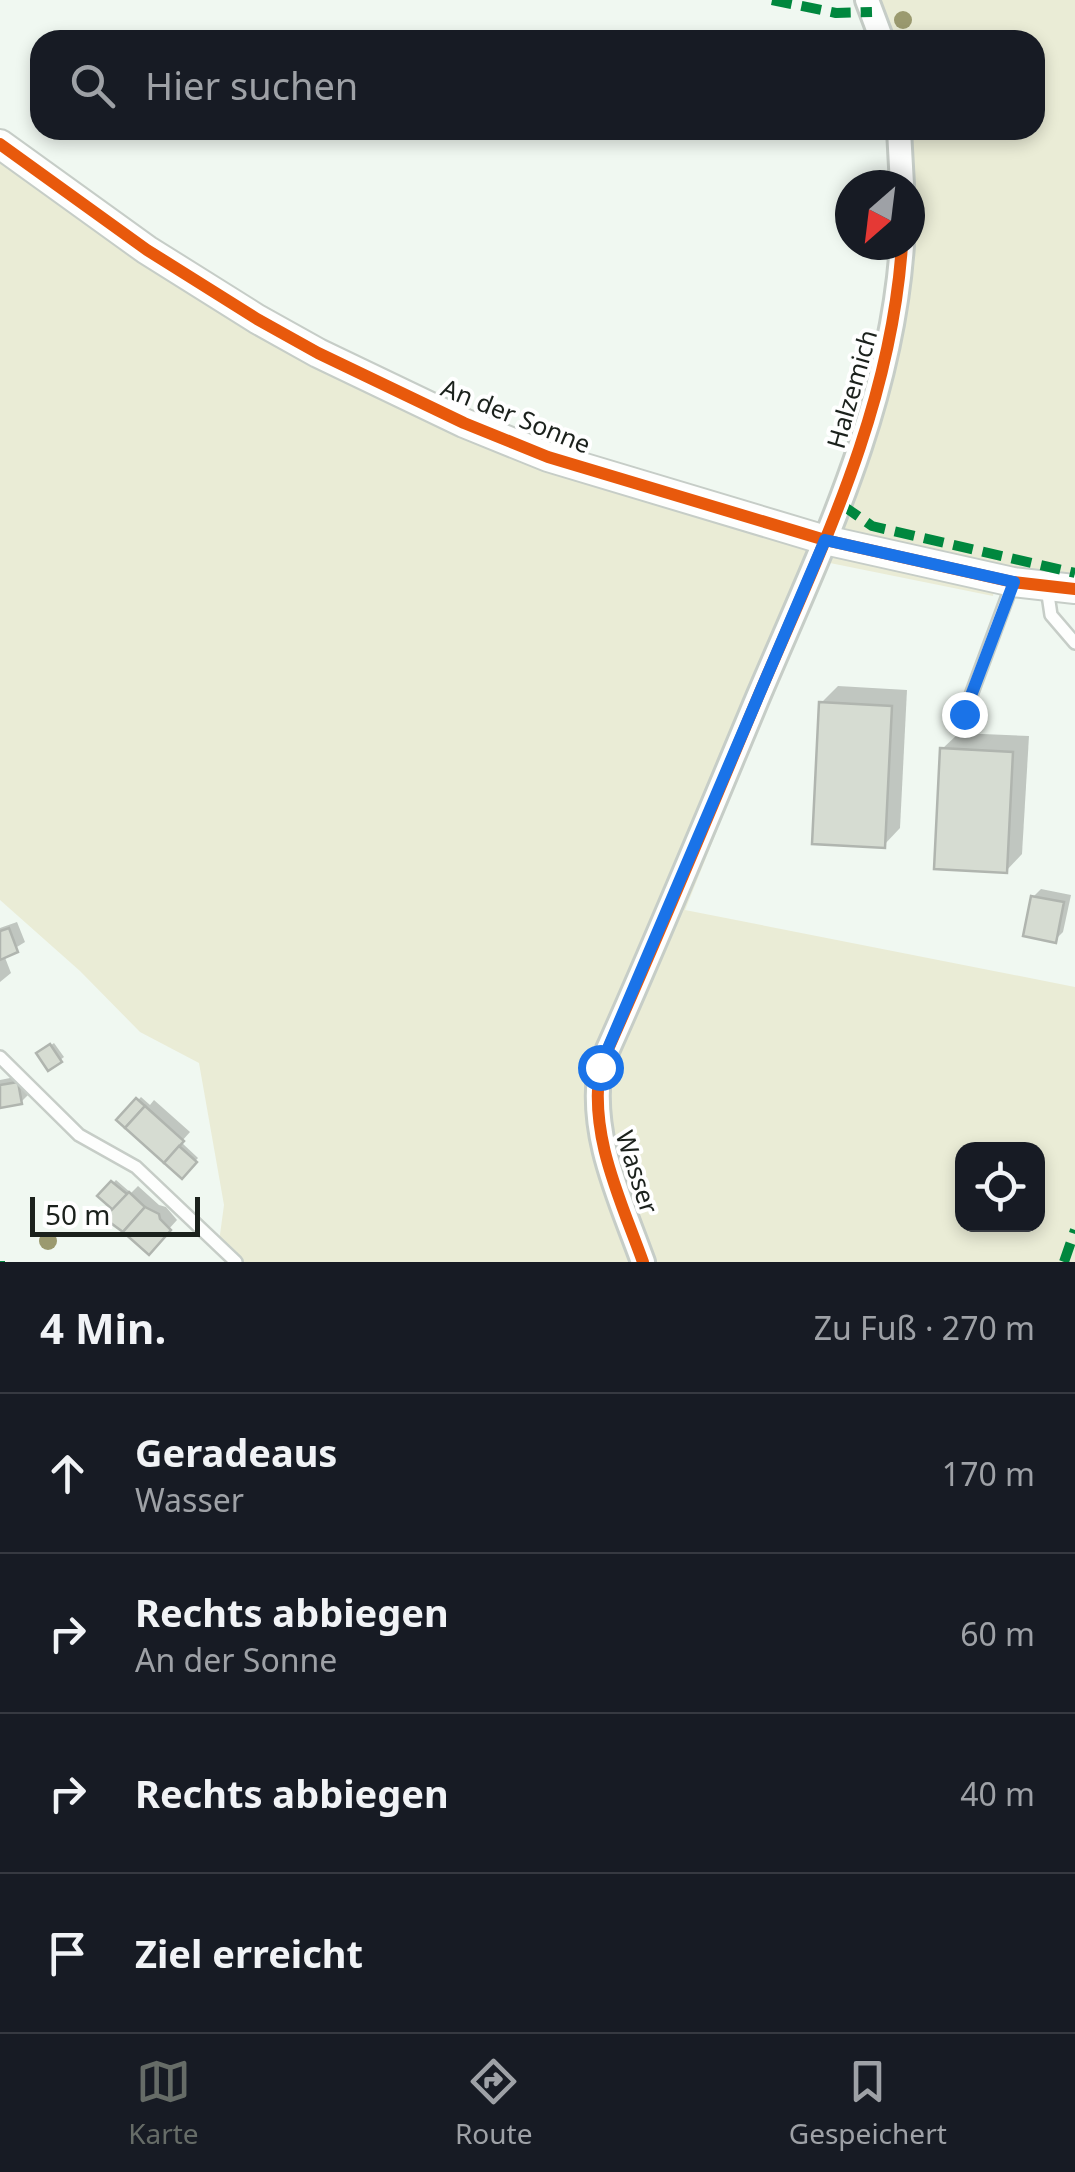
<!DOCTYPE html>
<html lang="de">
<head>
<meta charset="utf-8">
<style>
  body { margin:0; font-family:"Noto Sans",sans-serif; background:#20242c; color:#f1f3f6 }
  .controls { position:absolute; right:30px; bottom:30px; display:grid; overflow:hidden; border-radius:20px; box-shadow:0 5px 15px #0003 }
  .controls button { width:90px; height:90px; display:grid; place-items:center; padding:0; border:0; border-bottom:2px solid #363941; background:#171b24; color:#f1f3f6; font:50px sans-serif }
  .compass { position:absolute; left:835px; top:170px; width:90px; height:90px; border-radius:50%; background:#171b24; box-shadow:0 5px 15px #0003; rotate:208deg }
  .scale { position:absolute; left:30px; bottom:25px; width:170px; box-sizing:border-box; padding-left:10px; border:5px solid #1b211c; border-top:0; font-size:28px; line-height:35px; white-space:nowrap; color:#1b211c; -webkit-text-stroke:8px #fff; paint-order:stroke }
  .stop { position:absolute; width:30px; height:30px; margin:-22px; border:8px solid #1a73e8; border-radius:50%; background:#fff }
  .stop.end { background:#1a73e8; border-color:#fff; box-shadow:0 2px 10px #0008 }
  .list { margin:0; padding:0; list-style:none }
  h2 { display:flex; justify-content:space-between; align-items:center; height:130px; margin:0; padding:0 40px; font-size:42px }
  h2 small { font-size:32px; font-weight:400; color:#9ea1a6 }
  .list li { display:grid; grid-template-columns:65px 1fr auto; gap:30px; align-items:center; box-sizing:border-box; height:160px; padding:0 40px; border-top:2px solid #363941 }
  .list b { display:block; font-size:38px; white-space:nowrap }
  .list p { margin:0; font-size:32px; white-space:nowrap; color:#9ea1a6 }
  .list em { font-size:32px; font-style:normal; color:#9ea1a6 }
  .icon { flex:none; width:55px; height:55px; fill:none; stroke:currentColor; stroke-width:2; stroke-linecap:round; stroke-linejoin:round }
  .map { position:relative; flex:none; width:1075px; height:1262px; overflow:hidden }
  .search { position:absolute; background:#171b24; box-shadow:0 5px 15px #0003; left:30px; right:30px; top:30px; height:110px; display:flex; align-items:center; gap:25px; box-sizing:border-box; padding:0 35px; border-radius:30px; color:#9ea1a6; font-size:38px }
  .sheet { height:770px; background:#171b24 }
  nav { display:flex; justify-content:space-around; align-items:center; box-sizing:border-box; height:140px; border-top:2px solid #363941; background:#171b24; font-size:28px; color:#9ea1a6 }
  nav a { display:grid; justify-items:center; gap:5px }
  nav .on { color:#666c67 }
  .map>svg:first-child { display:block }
  .green { fill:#eaecd6; fill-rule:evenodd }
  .shadow { fill:#0003 }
  .building { fill:#d6dcd2; stroke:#b0b5af; stroke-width:2.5 }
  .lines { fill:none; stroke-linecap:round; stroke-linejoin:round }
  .service-casing { stroke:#c6cdc7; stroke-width:16 }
  .minor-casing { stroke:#c6cdc7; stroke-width:28 }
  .tertiary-casing { stroke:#c6cdc7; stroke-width:32 }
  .service { stroke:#fdfefd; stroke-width:11 }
  .minor { stroke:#fdfefd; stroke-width:22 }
  .tertiary { stroke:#fdfefd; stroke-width:28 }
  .quiet { stroke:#00873e; stroke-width:10; stroke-dasharray:20 10; stroke-linecap:butt }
  .cycleway-casing { stroke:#fff; stroke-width:19 }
  .cycleway { stroke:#e8590c; stroke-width:12 }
  .tree { fill:#9b9a6f }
  .route { stroke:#1a73e8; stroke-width:12 }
  .labels { text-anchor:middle; stroke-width:8; stroke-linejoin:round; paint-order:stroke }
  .street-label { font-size:25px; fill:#1b211c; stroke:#fff }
</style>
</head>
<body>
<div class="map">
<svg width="1075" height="1262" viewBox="0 0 1075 1262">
  <rect width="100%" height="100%" fill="#f0f8f1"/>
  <path class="green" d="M867,0h208v579l-77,-11 -5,28 -168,-34 -140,348 390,77v275h-836l-20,-20 5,-37 -25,-142 -59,-31 -60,-61 -80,-71v-756l389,244 435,152 86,-295v-60l-11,-55h136v-90h-153zM962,1150h76v74h-76z"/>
  <g class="shadow">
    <path d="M838,686l69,4 -7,138 -16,17 -63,-142z"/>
    <path d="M959,733l70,3 -7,118 -16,17 -64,-122z"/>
    <path d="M1041,889l30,6 -8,37 -8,8 -22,-43z"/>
    <path d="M17,922l8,20 -21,13 7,18 -11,9v-54z"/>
    <path d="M54,1043l10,14 -4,3 -17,-9z"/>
    <path d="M25,1075l4,19 -8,8 -21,4v-26z"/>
    <path d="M141,1097l9,8 4,-5 36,32 -9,10 17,16 -16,17 -62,-55z"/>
    <path d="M116,1180l15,13 7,-7 21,19 7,2 11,13 -28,31 -33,-42 -15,-13z"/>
  </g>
  <g class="building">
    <path d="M819,702l73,4 -7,142 -73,-4z"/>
    <path d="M940,748l73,4 -6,121 -73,-4z"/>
    <path d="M1031,896l33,6 -8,41 -33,-7z"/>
    <path d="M9,928l9,24 -18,8v-29z"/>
    <path d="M50,1044l12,18 -14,9 -12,-18z"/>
    <path d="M18,1082l4,22 -22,4v-23z"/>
    <path d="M136,1098l9,8 -20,22 -9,-8z"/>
    <path d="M145,1106l39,35 -20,22 -39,-35z"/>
    <path d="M179,1146l18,16 -15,17 -18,-16z"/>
    <path d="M111,1181l16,13 -14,16 -16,-14z"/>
    <path d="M129,1192l16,15 -22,25 -19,-14z"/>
    <path d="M145,1207l14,7 1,5 11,11 -22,25 -26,-23z"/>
  </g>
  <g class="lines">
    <defs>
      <g id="service">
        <path d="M1047,588l4,27 24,28"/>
        <path d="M964,714l49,-132"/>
        <path d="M0,1057l79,78 57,32 100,95"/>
      </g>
      <g id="minor">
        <path d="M867,0l15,40"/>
        <path d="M899,130l3,55"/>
        <path d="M643,1262c-23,-64 -54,-126 -43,-195 55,-122 106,-246 158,-370 63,-148 133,-288 144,-452"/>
      </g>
      <path id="tertiary" d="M0,144l147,106 110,69 61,34 146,70 84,34 277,83 188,42 62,7"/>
    </defs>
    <use href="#service" class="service-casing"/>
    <use href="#minor" class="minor-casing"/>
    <use href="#tertiary" class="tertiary-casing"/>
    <use href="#service" class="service"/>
    <use href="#minor" class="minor"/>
    <use href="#tertiary" class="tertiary"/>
    <g class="quiet">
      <path d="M772,0l64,13 36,-1"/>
      <path d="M842,505l30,21 203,47"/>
      <path d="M0,1261v1"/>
      <path d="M1064,1262l11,-32"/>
    </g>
    <defs>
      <g id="cycleway">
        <path d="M0,144l147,106 110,69 61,34 146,70 84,34 277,83 188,42 62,7"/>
        <path d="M643,1262c-23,-64 -54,-126 -43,-195 55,-122 106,-246 158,-370 63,-148 133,-288 144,-452"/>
      </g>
    </defs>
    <use href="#cycleway" class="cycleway-casing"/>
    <use href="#cycleway" class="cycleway"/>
  </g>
  <g class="tree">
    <circle cx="903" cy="20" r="9"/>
    <circle cx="48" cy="1241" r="9"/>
  </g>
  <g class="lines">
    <path class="route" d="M600,1067l225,-527 189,42 -50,132"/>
  </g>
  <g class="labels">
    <g class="street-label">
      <text transform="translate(852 389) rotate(-74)" y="9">Halzemich</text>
      <text transform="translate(516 416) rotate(22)" y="9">An der Sonne</text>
      <text transform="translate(637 1172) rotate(72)" y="9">Wasser</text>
    </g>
  </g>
</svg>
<div class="controls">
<button><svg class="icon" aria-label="locate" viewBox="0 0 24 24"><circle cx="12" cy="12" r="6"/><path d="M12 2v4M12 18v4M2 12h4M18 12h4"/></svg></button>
</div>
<svg class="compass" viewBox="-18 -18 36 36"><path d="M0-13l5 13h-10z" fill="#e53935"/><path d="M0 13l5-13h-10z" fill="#9ea1a6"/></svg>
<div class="scale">50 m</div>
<div class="stop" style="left:600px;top:1067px"></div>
<div class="stop end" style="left:964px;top:714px"></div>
<div class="search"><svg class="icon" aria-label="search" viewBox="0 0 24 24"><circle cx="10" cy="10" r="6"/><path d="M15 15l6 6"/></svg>Hier suchen</div>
</div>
<section class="sheet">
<h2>4 Min.<small>Zu Fuß · 270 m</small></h2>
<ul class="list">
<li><svg class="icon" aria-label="ahead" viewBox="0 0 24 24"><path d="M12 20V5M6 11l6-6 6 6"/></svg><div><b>Geradeaus</b><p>Wasser</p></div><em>170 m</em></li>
<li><svg class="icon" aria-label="right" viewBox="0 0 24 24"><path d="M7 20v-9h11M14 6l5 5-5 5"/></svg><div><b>Rechts abbiegen</b><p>An der Sonne</p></div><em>60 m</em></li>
<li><svg class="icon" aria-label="right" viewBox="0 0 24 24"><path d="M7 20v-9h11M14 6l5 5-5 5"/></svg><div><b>Rechts abbiegen</b></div><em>40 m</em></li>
<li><svg class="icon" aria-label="arrive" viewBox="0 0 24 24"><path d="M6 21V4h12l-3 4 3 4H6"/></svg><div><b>Ziel erreicht</b></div></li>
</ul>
</section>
<nav>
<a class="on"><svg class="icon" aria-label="map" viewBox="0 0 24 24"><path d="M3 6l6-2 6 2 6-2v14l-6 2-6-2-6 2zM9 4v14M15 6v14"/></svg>Karte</a>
<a><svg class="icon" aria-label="directions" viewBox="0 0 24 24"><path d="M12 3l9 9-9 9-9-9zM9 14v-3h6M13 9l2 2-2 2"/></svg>Route</a>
<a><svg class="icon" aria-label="saved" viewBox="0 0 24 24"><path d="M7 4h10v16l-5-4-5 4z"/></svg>Gespeichert</a>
</nav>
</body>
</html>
